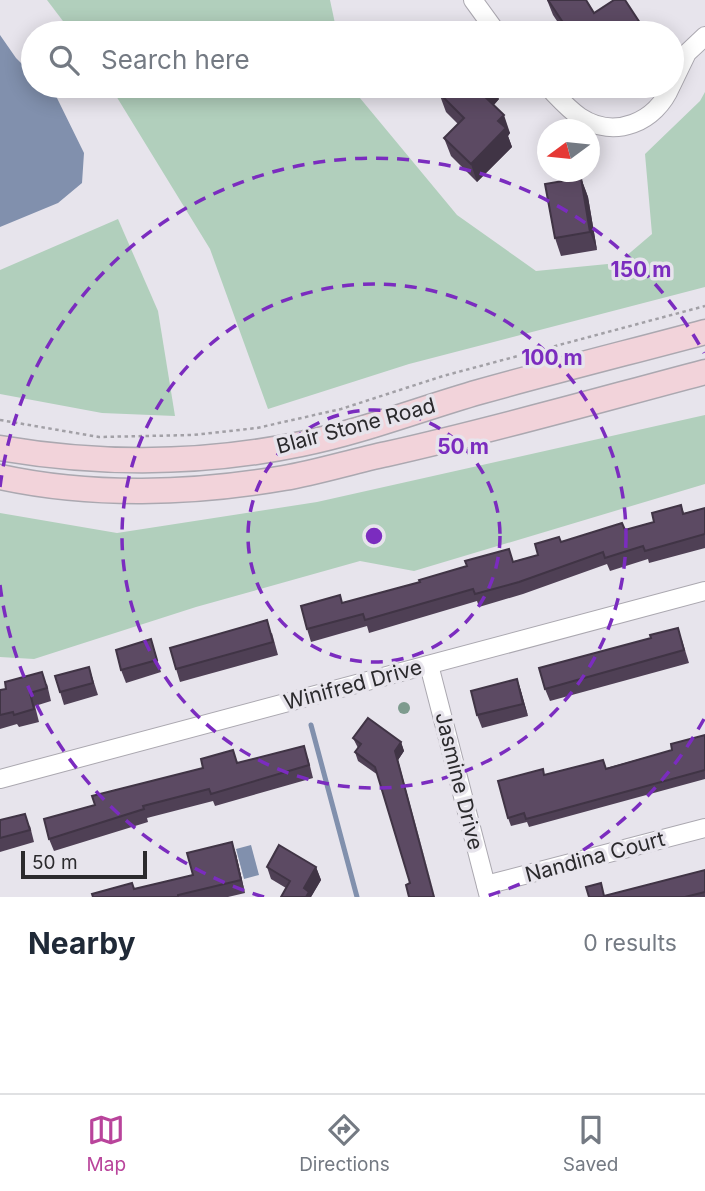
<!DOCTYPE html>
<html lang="en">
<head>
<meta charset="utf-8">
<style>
  body { margin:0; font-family:Inter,sans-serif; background:#f6f6f7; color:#1f2937 }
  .compass { position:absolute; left:537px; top:119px; width:63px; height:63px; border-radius:50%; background:#fff; box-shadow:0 4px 18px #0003; rotate:255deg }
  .scale { position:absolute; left:21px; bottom:18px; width:126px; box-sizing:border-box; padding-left:7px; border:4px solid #2b2a2d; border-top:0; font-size:19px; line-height:24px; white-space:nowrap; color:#2b2a2d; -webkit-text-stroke:5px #e7e4ec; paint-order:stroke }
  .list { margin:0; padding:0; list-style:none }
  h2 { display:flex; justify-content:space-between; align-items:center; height:91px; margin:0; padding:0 28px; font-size:30px }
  h2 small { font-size:23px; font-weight:400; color:#747a83 }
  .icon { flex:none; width:38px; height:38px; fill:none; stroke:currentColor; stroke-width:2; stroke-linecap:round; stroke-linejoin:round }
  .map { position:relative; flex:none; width:705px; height:897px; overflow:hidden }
  .search { position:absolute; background:#fff; box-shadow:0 4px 18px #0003; left:21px; right:21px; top:21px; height:77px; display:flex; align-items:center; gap:18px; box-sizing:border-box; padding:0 24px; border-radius:38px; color:#747a83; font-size:26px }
  .sheet { height:196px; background:#fff }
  nav { display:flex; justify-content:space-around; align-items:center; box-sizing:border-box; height:98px; border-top:2px solid #e0e1e3; background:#fff; font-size:19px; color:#747a83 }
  nav a { display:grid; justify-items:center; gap:4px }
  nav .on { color:#b9449b }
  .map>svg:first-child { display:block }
  .green { fill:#b1cfbc }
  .water { fill:#8190ad }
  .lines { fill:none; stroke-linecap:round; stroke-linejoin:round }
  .stream { stroke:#8190ad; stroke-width:5 }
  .minor-casing { stroke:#aba8b0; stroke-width:20 }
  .secondary-casing { stroke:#aba8b0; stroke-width:27 }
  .path { stroke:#a2a0a6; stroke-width:2.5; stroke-dasharray:3.5 3.5; stroke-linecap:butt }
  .minor { stroke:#fff; stroke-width:18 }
  .secondary { stroke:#f2d3da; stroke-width:24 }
  .tree { fill:#7e9b8e }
  .wall { fill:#4f4055 }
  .shaded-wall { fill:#403445 }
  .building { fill:#5c4a63; stroke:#403445; stroke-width:2 }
  .ring { fill:none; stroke:#7b2cbf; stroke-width:3.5; stroke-dasharray:12 9 }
  .labels { text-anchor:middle; stroke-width:7; stroke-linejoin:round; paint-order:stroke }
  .street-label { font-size:21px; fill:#2b2a2d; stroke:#e7e4ec }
  .centre { fill:#7b2cbf; stroke:#e7e4ec; stroke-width:3.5 }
  .ring-label { font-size:21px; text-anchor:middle; font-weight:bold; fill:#7b2cbf; stroke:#e7e4ec; stroke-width:7; stroke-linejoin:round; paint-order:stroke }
</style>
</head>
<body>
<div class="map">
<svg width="705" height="897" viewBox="0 0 705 897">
  <rect width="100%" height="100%" fill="#e7e4ec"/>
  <g class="green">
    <path d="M47,0h283l7,33h-265z"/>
    <path d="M110,86h240l107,129 79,56 82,-8 34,-29 -7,-80 55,-53 5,-9v195l-296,77 -141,45 -58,-160z"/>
    <path d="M118,219l40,92 17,105 -73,-3 -102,-19v-124z"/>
    <path d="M705,415v69l-291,87 -54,-10 -164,46 -162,52 -34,-2v-144l117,20 200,-31z"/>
  </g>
  <g class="water">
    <path d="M0,35l16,23 17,17v11h12l11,10 28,57 -2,30 -24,20 -58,24z"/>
    <path d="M251,845l8,30 -15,4 -8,-30z"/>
  </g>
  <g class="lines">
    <path class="stream" d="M311,725l46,172"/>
    <defs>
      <g id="minor">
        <path d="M473,0l24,33"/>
        <path d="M672,84l15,-31 18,-17"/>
        <path d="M547,86c10,10 21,23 33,31 35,23 76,5 91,-31"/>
        <path d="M429,665l60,232"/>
        <path d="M0,779l705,-188"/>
        <path d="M486,885l219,-57"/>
      </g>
      <g id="secondary">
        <path d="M0,448c101,17 200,17 301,-4 60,-12 119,-35 178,-52 75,-21 151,-40 226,-60"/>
        <path d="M0,477c92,20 192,17 284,1 35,-6 69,-17 103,-24 107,-24 212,-54 318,-82"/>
      </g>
    </defs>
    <use href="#minor" class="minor-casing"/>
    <use href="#secondary" class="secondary-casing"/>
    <path class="path" d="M0,420l99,17 94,-2 64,-7 84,-19 102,-33 262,-70"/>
    <use href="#minor" class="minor"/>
    <use href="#secondary" class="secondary"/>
  </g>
  <circle class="tree" cx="404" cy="708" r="6"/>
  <g class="wall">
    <path d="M547,0h39l8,13 50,20h-79l-12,-18z"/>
    <path d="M439,93l60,6 -5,6 16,28 -2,3 4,11 -35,35 -26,-26 -7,-18 14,-14 -12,-12z"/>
    <path d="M581,178l7,19 9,53 -36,6 -6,-18z"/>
    <path d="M681,505l3,8 21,-5v40l-56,15 -1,-4 -38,12 -3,-7 -84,30 -44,13 -2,-6 -108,32 -2,-7 -56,16 -4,-13 36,-26 195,-48 23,-13 64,-12 29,-8z"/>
    <path d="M272,633l6,22 -98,27 -4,-13z"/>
    <path d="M151,639l10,33 -35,11 -5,-13z"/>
    <path d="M682,640l7,23 -139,38 -5,-12z"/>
    <path d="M89,667l9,28 -34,10 -4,-13z"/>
    <path d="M517,679l4,12 7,25 -46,12 -5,-13z"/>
    <path d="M47,684l4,17 -16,5 4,16 -20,5 -2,-3 -17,5v-39z"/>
    <path d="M705,735v44l-176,48 -2,-5 -16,4 -3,-8 37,-43 61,-7 66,-18z"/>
    <path d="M353,738l48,4 3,9 -6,9 12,123 -32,-108 -20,-14 -3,-9 3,-4z"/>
    <path d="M308,758l5,20 -98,28 -2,-5 -66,17 1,4 -94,29 -5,-12 46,-34 143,-42z"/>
    <path d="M0,820l30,6 4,16 -34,10z"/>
    <path d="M236,854l9,39 -17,4h-135l41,-8 59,-14z"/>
    <path d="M267,867h49l5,13 -10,17h-30l5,-9 -15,-9z"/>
    <path d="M705,870v27h-116l16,-1z"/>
  </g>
  <g class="shaded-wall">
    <path d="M614,25l3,8h-15z"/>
    <path d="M642,26l2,7h-13z"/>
    <path d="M488,86h6l5,13 -11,12 -7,-18z"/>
    <path d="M504,115l6,18 -2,3 4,11 -35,35 -6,-18 27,-43z"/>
    <path d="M581,178l7,19 9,53 -7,-18z"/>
    <path d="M517,679l4,12 7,25 -5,-12z"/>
    <path d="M401,742l3,9 -6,9 37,137 -40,-146z"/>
    <path d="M232,842l4,12 9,39 -4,-13z"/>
    <path d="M316,867l5,13 -10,17h-5l-2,-9z"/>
  </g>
  <g class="building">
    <path d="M548,0h38l8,13 20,-13h11l17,26 -11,7h-12l-5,-8 -12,8h-32z"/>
    <path d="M446,86h42l-7,7 23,22 -6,6 8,7 -35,36 -27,-26 20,-20 -25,-25z"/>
    <path d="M581,178l9,54 -35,6 -10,-54z"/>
    <path d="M681,505l2,9 22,-6v26l-60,17 -2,-5 -38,12 -2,-6 -84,30 -44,12 -2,-5 -108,31 -2,-6 -56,15 -6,-23 39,-11 2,8 78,-21 -1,-2 48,-14 -2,-5 44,-12 4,13 25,-7 -3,-11 24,-7 2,5 61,-19 3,7 29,-8 -2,-9z"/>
    <path d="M267,620l6,22 -97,27 -6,-21z"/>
    <path d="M678,628l6,22 -139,39 -6,-21 112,-30 -1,-3z"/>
    <path d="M151,639l6,21 -36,10 -5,-20z"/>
    <path d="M89,667l4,16 -33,9 -5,-16z"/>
    <path d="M42,672l5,16 -17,5 4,16 -20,6 -1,-3 -13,3v-25l6,-1 -1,-7z"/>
    <path d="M517,679l6,25 -46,11 -6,-24z"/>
    <path d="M368,718l33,24 -6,9 39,146h-25l-3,-12 4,-2 -35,-116 -20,-15 6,-8 -8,-6z"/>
    <path d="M705,735v35l-179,49 -2,-6 -16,5 -10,-37 45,-12 1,6 59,-15 3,9 66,-19 -1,-6z"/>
    <path d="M304,746l5,19 -98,29 -2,-5 -66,17 1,3 -95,30 -5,-20 51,-14 -3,-9 111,-28 -2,-9 32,-9 4,13z"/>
    <path d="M25,814l5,16 -30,8v-18z"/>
    <path d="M232,842l9,38 -63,15v2h-85l-1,-3 40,-11 2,6 59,-14 -6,-22z"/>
    <path d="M279,845l37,22 -12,21 5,4 -3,5h-25l9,-16 -23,-14z"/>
    <path d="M705,870v22l-20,5h-96l-3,-10 15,-4 3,13z"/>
  </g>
  <g class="ring">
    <circle cx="374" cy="536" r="126"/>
    <circle cx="374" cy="536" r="252"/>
    <path d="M704 719A377 377 0 0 1 484 897M264 897A377 377 0 0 1 0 585M0 487A377 377 0 0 1 704 353"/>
  </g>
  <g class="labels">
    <g class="street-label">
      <text transform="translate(356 426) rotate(-15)" y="7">Blair Stone Road</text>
      <text transform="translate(353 685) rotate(-15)" y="7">Winifred Drive</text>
      <text transform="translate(459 781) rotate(76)" y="7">Jasmine Drive</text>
      <text transform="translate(595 857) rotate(-15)" y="7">Nandina Court</text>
    </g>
  </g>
  <circle cx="374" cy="536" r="10" class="centre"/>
  <g class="ring-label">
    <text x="641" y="277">150 m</text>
    <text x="552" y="365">100 m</text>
    <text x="463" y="454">50 m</text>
  </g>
</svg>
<svg class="compass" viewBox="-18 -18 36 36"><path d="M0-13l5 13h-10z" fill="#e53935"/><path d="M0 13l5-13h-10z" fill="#747a83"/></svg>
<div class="scale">50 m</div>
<div class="search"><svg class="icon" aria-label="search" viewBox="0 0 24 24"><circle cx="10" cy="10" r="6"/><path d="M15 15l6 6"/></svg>Search here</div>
</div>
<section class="sheet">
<h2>Nearby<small>0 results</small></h2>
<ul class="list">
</ul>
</section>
<nav>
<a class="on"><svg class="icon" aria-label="map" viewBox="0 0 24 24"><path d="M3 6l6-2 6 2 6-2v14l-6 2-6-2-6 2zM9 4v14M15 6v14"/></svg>Map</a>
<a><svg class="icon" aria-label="directions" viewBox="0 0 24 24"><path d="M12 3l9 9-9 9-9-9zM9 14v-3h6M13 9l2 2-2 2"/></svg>Directions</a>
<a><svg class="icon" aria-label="saved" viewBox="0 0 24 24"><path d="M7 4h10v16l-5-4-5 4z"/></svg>Saved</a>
</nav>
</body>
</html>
